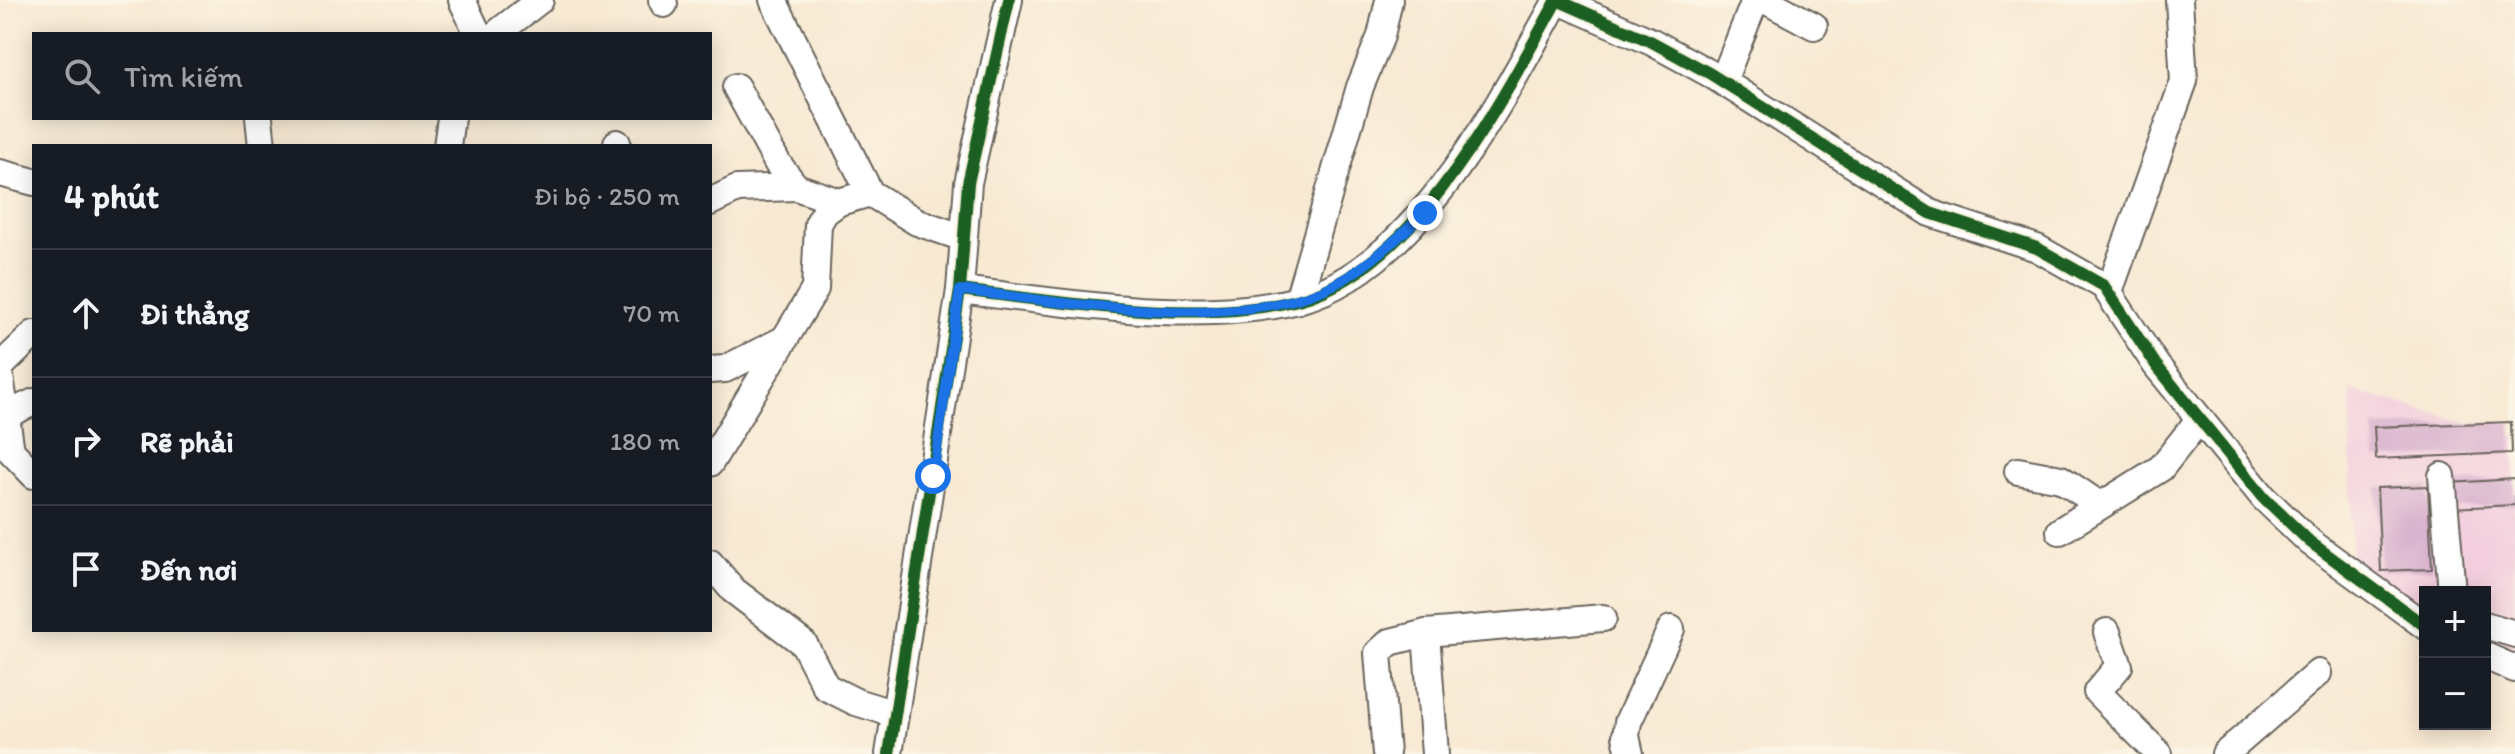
<!DOCTYPE html>
<html lang="vi">
<head>
<meta charset="utf-8">
<style>
  body { margin:0; font-family:Itim,sans-serif; background:#20242c; color:#f1f3f6 }
  .controls { position:absolute; right:24px; bottom:24px; display:grid; overflow:hidden; border-radius:0px; box-shadow:0 4px 20px #0003 }
  .controls button { width:72px; height:72px; display:grid; place-items:center; padding:0; border:0; border-bottom:2px solid #363941; background:#171b24; color:#f1f3f6; font:40px sans-serif }
  .stop { position:absolute; width:24px; height:24px; margin:-18px; border:6px solid #1a73e8; border-radius:50%; background:#fff }
  .stop.end { background:#1a73e8; border-color:#fff; box-shadow:0 2px 8px #0008 }
  .list { margin:0; padding:0; list-style:none }
  h2 { display:flex; justify-content:space-between; align-items:center; height:104px; margin:0; padding:0 32px; font-size:34px }
  h2 small { font-size:26px; font-weight:400; color:#9ea1a6 }
  .list li { display:grid; grid-template-columns:52px 1fr auto; gap:24px; align-items:center; box-sizing:border-box; height:128px; padding:0 32px; border-top:2px solid #363941 }
  .list b { display:block; font-size:30px; white-space:nowrap }
  .list em { font-size:26px; font-style:normal; color:#9ea1a6 }
  .icon { flex:none; width:44px; height:44px; fill:none; stroke:currentColor; stroke-width:2; stroke-linecap:round; stroke-linejoin:round }
  .map { position:relative; flex:none; width:2515px; height:754px; overflow:hidden }
  .search { position:absolute; background:#171b24; box-shadow:0 4px 20px #0003; left:32px; top:32px; width:680px; height:88px; display:flex; align-items:center; gap:20px; box-sizing:border-box; padding:0 28px; border-radius:0px; color:#9ea1a6; font-size:30px }
  .panel { position:absolute; background:#171b24; box-shadow:0 4px 20px #0003; left:32px; top:144px; width:680px; height:488px; border-radius:0px }
  .map>svg:first-child { display:block }
  .built { fill:#f3cfde }
  .building { fill:#d8b0ce }
  .lines { fill:none; stroke-linecap:round; stroke-linejoin:round }
  .minor-casing { stroke:#69645c; stroke-width:30 }
  .minor { stroke:#fff; stroke-width:26 }
  .cycleway-casing { stroke:#fcf5e5; stroke-width:17 }
  .cycleway { stroke:#1b5e20; stroke-width:12 }
  .route { stroke:#1a73e8; stroke-width:10 }
</style>
</head>
<body>
<div class="map">
<svg width="2515" height="754" viewBox="0 0 2515 754">
  <rect width="100%" height="100%" fill="#fcf5e5"/>
  <filter id="ink" filterUnits="userSpaceOnUse"><feTurbulence type="fractalNoise" baseFrequency=".0125" numOctaves="2"/><feDisplacementMap in="SourceGraphic" scale="16" xChannelSelector="R" yChannelSelector="G"/><feConvolveMatrix kernelMatrix="1 2 1 2 8 2 1 2 1" color-interpolation-filters="sRGB"/></filter>
  <filter id="wash" filterUnits="userSpaceOnUse"><feTurbulence type="fractalNoise" baseFrequency=".006" numOctaves="4" result="noise"/><feDisplacementMap in="SourceGraphic" scale="32" xChannelSelector="R" yChannelSelector="G"/><feGaussianBlur stdDeviation="1.8" result="paint"/><feColorMatrix in="noise" values="0 0 0 0 0 0 0 0 0 0 0 0 0 0 0 0 0 1.4 0 .05"/><feComposite in="paint" operator="in"/></filter>
  <g filter="url(#wash)">
    <rect width="100%" height="100%" fill="#f8e9d3"/>
    <path class="built" d="M2351,390l164,46v219l-30,-11v-52h-60v22l-74,-49z"/>
    <g id="blocks">
      <g class="building">
        <path d="M2511,422l1,31 -136,6 -2,-32z"/>
        <path d="M2515,479v26l-65,3 -1,-25z"/>
        <path d="M2428,486l4,83 -51,2 -4,-83z"/>
      </g>
    </g>
  </g>
  <g filter="url(#ink)">
    <use href="#blocks" fill-opacity="0" stroke="#69645c" stroke-width="2"/>
    <g class="lines">
      <defs>
        <g id="minor">
          <path d="M462,0l16,34"/>
          <path d="M662,0l2,4"/>
          <path d="M773,0l97,193 47,29 44,15"/>
          <path d="M1557,0l95,42 57,31 221,140 107,35 67,38 52,79 108,133 46,44 115,84"/>
          <path d="M1765,0l49,26"/>
          <path d="M496,34l44,-34"/>
          <path d="M1723,81l31,-78 5,-3"/>
          <path d="M736,87l42,77 18,23 43,15"/>
          <path d="M259,118l3,28"/>
          <path d="M617,143v3"/>
          <path d="M447,146l4,-28"/>
          <path d="M0,173l34,9"/>
          <path d="M710,202l27,-13 59,-2"/>
          <path d="M960,290c102,12 237,36 338,10 118,-30 204,-201 259,-300"/>
          <path d="M2109,292l75,-211 -5,-81"/>
          <path d="M1298,300l62,-213 21,-51 8,-36"/>
          <path d="M0,367l34,-33"/>
          <path d="M710,370l15,-1 58,-29"/>
          <path d="M0,376l11,75 23,24"/>
          <path d="M8,414l26,-12"/>
          <path d="M710,463l105,-174 3,-65 7,-12 14,-10 31,-9"/>
          <path d="M2018,471l43,8 37,25"/>
          <path d="M2442,476l10,116"/>
          <path d="M2060,531l101,-63 37,-47"/>
          <path d="M710,563l23,27 71,54 22,43 30,15 39,12"/>
          <path d="M2485,625l30,9"/>
          <path d="M2107,632l12,34 -22,26 62,62"/>
          <path d="M2485,656l30,13"/>
          <path d="M889,754l71,-464 8,-107 41,-183"/>
          <path d="M1386,754l-8,-101 12,-11 36,-9"/>
          <path d="M1435,754l-9,-121 177,-15"/>
          <path d="M1630,754l-4,-18 2,-14 43,-93"/>
          <path d="M2225,754l93,-81"/>
        </g>
      </defs>
      <use href="#minor" class="minor-casing"/>
      <use href="#minor" class="minor"/>
      <defs>
        <g id="cycleway">
          <path d="M1557,0l95,42 57,31 221,140 107,35 67,38 52,79 108,133 46,44 115,84"/>
          <path d="M960,290c102,12 237,36 338,10 118,-30 204,-201 259,-300"/>
          <path d="M889,754l71,-464 8,-107 41,-183"/>
        </g>
      </defs>
      <use href="#cycleway" class="cycleway-casing"/>
      <use href="#cycleway" class="cycleway"/>
    </g>
  </g>
  <g class="lines" filter="url(#ink)">
    <path class="route" d="M933,476l27,-186c101,12 268,41 363,0 40,-18 70,-48 102,-77"/>
  </g>
</svg>
<div class="controls">
<button>+</button>
<button>−</button>
</div>
<div class="stop" style="left:933px;top:476px"></div>
<div class="stop end" style="left:1425px;top:213px"></div>
<div class="search"><svg class="icon" aria-label="search" viewBox="0 0 24 24"><circle cx="10" cy="10" r="6"/><path d="M15 15l6 6"/></svg>Tìm kiếm</div>
<section class="panel">
<h2>4 phút<small>Đi bộ · 250 m</small></h2>
<ul class="list">
<li><svg class="icon" aria-label="ahead" viewBox="0 0 24 24"><path d="M12 20V5M6 11l6-6 6 6"/></svg><div><b>Đi thẳng</b></div><em>70 m</em></li>
<li><svg class="icon" aria-label="right" viewBox="0 0 24 24"><path d="M7 20v-9h11M14 6l5 5-5 5"/></svg><div><b>Rẽ phải</b></div><em>180 m</em></li>
<li><svg class="icon" aria-label="arrive" viewBox="0 0 24 24"><path d="M6 21V4h12l-3 4 3 4H6"/></svg><div><b>Đến nơi</b></div></li>
</ul>
</section>
</div>
</body>
</html>
